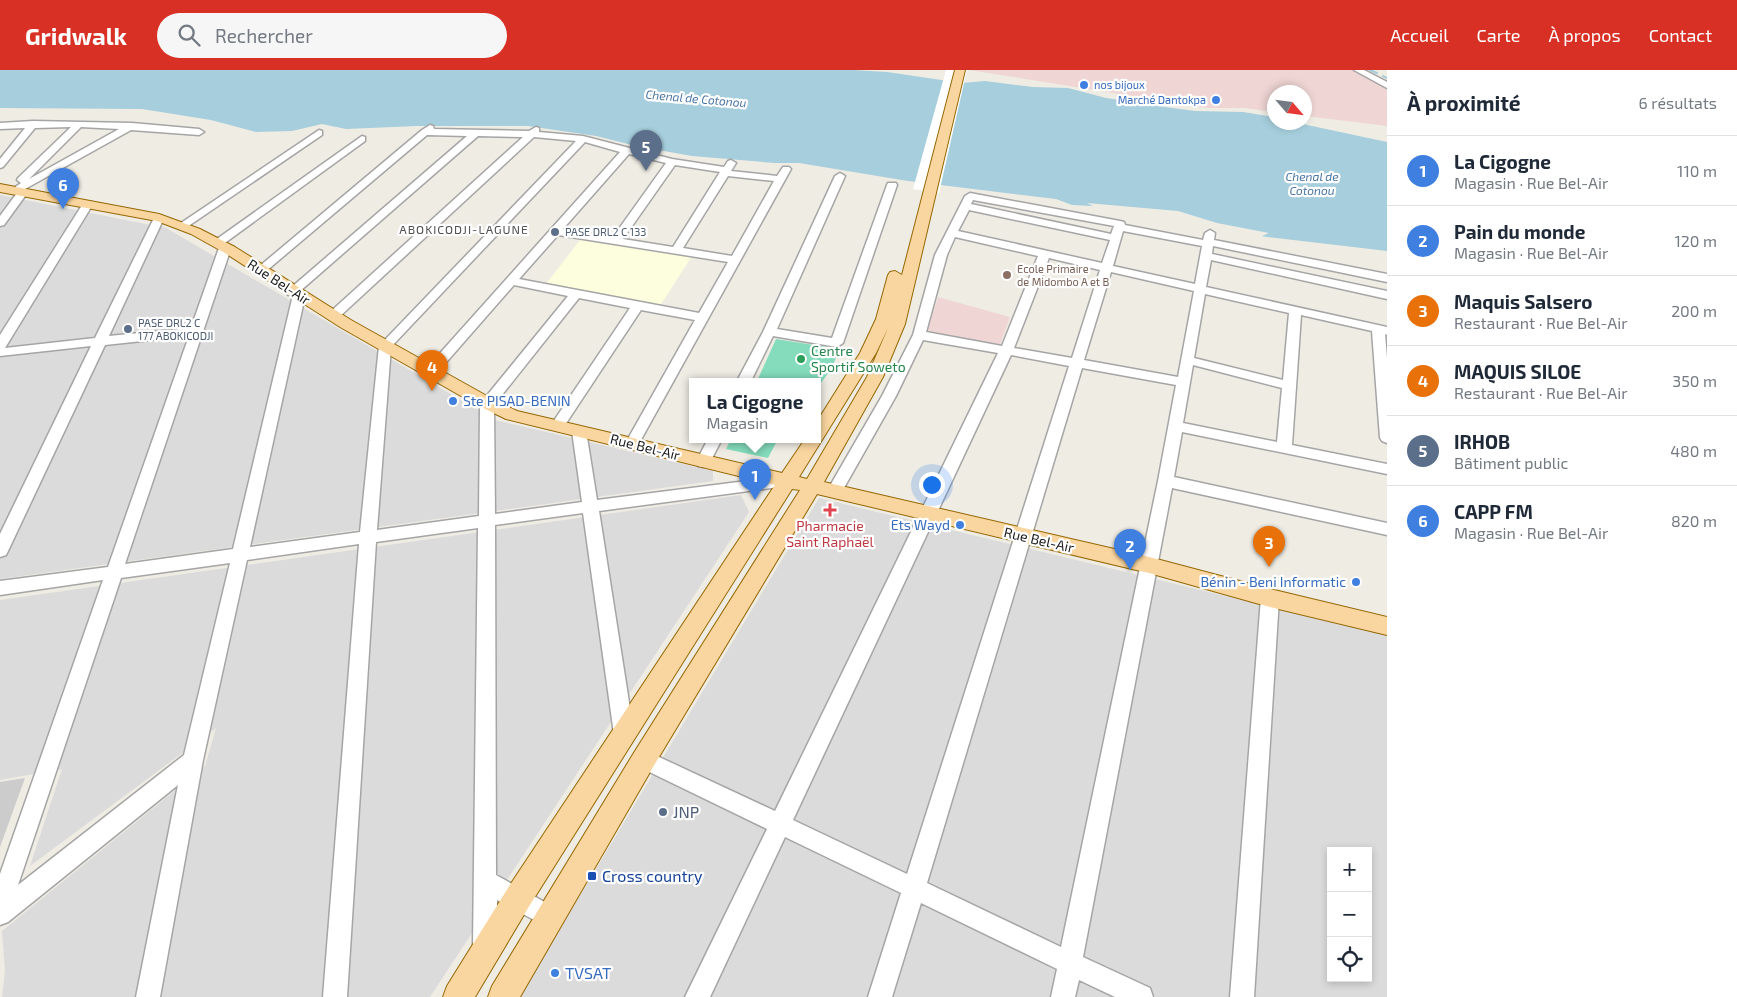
<!DOCTYPE html>
<html lang="fr">
<head>
<meta charset="utf-8">
<style>
  body { margin:0; font-family:"Exo 2",sans-serif; background:#f6f6f7; color:#1f2937 }
  .controls { position:absolute; right:15px; bottom:15px; display:grid; overflow:hidden; border-radius:0px; box-shadow:0 2px 8px #0003 }
  .controls button { width:45px; height:45px; display:grid; place-items:center; padding:0; border:0; border-bottom:1px solid #e0e1e3; background:#fff; color:#1f2937; font:25px sans-serif }
  .compass { position:absolute; left:1267px; top:15px; width:45px; height:45px; border-radius:50%; background:#fff; box-shadow:0 2px 8px #0003; rotate:118deg }
  .you { position:absolute; left:931px; top:414px; width:18px; height:18px; margin:-12px; border:4px solid #fff; border-radius:50%; background:#1a73e8; box-shadow:0 0 0 8px #1a73e833 }
  .badge { display:grid; place-items:center; width:32px; height:32px; border-radius:50%; background:#d93025; color:#fff; font-size:16px; font-weight:700 }
  .pin { position:absolute; translate:-50% -41px; filter:drop-shadow(0 1px 2px #0008) }
  .pin::after { content:''; position:absolute; top:26px; width:18px; height:15px; background:inherit; clip-path:polygon(0 0,100% 0,50% 100%) }
  .popup { position:absolute; left:689px; top:308px; width:132px; height:65px; box-sizing:border-box; display:grid; place-content:center; border-radius:0px; background:#fff; filter:drop-shadow(0 1px 4px #0005); font-size:16px; white-space:nowrap; color:#747a83 }
  .popup b { font-size:19px; color:#1f2937 }
  .popup::after { content:''; position:absolute; left:50%; top:100%; margin-left:-10px; border:10px solid transparent; border-top-color:#fff }
  .list { margin:0; padding:0; list-style:none }
  h2 { display:flex; justify-content:space-between; align-items:center; height:65px; margin:0; padding:0 20px; font-size:21px }
  h2 small { font-size:16px; font-weight:400; color:#747a83 }
  .list li { display:grid; grid-template-columns:32px 1fr auto; gap:15px; align-items:center; box-sizing:border-box; height:70px; padding:0 20px; border-top:1px solid #e0e1e3 }
  .list b { display:block; font-size:19px; white-space:nowrap }
  .list p { margin:0; font-size:16px; white-space:nowrap; color:#747a83 }
  .list em { font-size:16px; font-style:normal; color:#747a83 }
  .icon { flex:none; width:28px; height:28px; fill:none; stroke:currentColor; stroke-width:2; stroke-linecap:round; stroke-linejoin:round }
  .map { position:relative; flex:none; width:1387px; height:927px; overflow:hidden }
  header { display:flex; align-items:center; gap:30px; box-sizing:border-box; height:70px; padding:0 25px; background:#d93025; color:#fff }
  header strong { font-size:24px }
  nav { display:flex; gap:28px; margin-inline-start:auto; font-size:18px }
  .search { width:350px; height:45px; background:#f6f6f7; display:flex; align-items:center; gap:12px; box-sizing:border-box; padding:0 18px; border-radius:28px; color:#747a83; font-size:19px }
  main { display:flex }
  aside { flex:1; background:#fff }
  .map>svg:first-child { display:block }
  .residential { fill:#dcdbdb; fill-rule:evenodd }
  .commercial { fill:#efd6d4 }
  .education { fill:#fdfede }
  .religious { fill:#ccc }
  .pitch { fill:#84dcbc }
  .water { fill:#a6cedc }
  .pier { fill:#fff }
  .lines { fill:none; stroke-linecap:round; stroke-linejoin:round }
  .stream { stroke:#a6cedc; stroke-width:2 }
  .minor-casing { stroke:#a5a5a5; stroke-width:3 }
  .major-casing { stroke:#956804; stroke-width:2 }
  .minor { fill:#fff; fill-rule:evenodd }
  .major { fill:#f9d59f; fill-rule:evenodd }
  .shop-dot { fill:#3f7fe0; stroke:#fff; stroke-width:2 }
  .service-dot { fill:#5c6f8a; stroke:#fff; stroke-width:2 }
  .education-dot { fill:#8d6e63; stroke:#fff; stroke-width:2 }
  .leisure-dot { fill:#2e9e5b; stroke:#fff; stroke-width:2 }
  .health-dot { fill:#e0444e; stroke:#fff; stroke-width:2 }
  .transit-dot { fill:#1a4fb4; stroke:#fff; stroke-width:2 }
  .labels { text-anchor:middle; stroke-width:4.5; stroke-linejoin:round; paint-order:stroke }
  .far-shop-label { font-size:11px; fill:#366cbe; stroke:#fff; text-anchor:start }
  .far-service-label { font-size:11px; fill:#4e5e75; stroke:#fff; text-anchor:start }
  .far-education-label { font-size:11px; fill:#785e54; stroke:#fff; text-anchor:start }
  .far-water-label { font-size:12px; font-style:italic; fill:#4a75a4; stroke:#fff }
  .far-neighbourhood-label { font-size:12px; letter-spacing:1px; fill:#515151; stroke:#fff }
  .street-label { font-size:14px; fill:#1e1e1e; stroke:#fff }
  .leisure-label { font-size:14px; fill:#27864d; stroke:#fff; text-anchor:start }
  .shop-label { font-size:14px; fill:#366cbe; stroke:#fff; text-anchor:end }
  .health-label { font-size:14px; fill:#be3a42; stroke:#fff }
  .near-service-label { font-size:16px; fill:#4e5e75; stroke:#fff; text-anchor:start }
  .near-transit-label { font-size:16px; fill:#164399; stroke:#fff; text-anchor:start }
  .near-shop-label { font-size:16px; fill:#366cbe; stroke:#fff; text-anchor:start }
</style>
</head>
<body>
<header>
<strong>Gridwalk</strong>
<div class="search"><svg class="icon" aria-label="search" viewBox="0 0 24 24"><circle cx="10" cy="10" r="6"/><path d="M15 15l6 6"/></svg>Rechercher</div>
<nav><a>Accueil</a><a>Carte</a><a>À propos</a><a>Contact</a></nav>
</header>
<main>
<div class="map">
<svg width="1387" height="927" viewBox="0 0 1387 927">
  <rect width="100%" height="100%" fill="#efece4"/>
  <g class="residential">
    <path d="M0,125l166,33 329,192 218,51v10l-713,98z"/>
    <path d="M741,425l8,17 -319,485h-428l3,-26 -3,-40 203,-165 11,-38 -186,138 32,-97 -62,11v-180z"/>
    <path d="M819,428l568,137v362h-868zM1331,781h37v127h-37z"/>
  </g>
  <g class="commercial">
    <path d="M969,0h386l32,16v40l-82,-10 -1,-24h-30v20l-30,-4h-37z"/>
    <path d="M938,227l72,20 -10,28 -73,-14z"/>
  </g>
  <path class="education" d="M581,169l111,17 -32,50 -115,-21z"/>
  <path class="religious" d="M25,708l-25,69v-65z"/>
  <g class="pitch">
    <path d="M776,269l63,10 -7,19 -14,19v-6h-61z"/>
    <path d="M731,369h47l-10,19 -42,-9z"/>
  </g>
  <path class="water" d="M0,0h853l34,2 75,11 23,-2 48,6 35,1 38,10 66,10 23,3 48,1 31,5v5l24,1 89,19v109l-120,-14 -5,-1 7,-3 -52,-10 -39,-12 -91,-8 6,3 -21,-1 -16,-6 -148,-18 -109,-18h-24l-83,-7 -56,-10 -40,-10 -68,-10h-111l-71,3 -24,-5 -30,7 -36,1 -45,-12 -69,-11 -142,-1z"/>
  <path class="pier" d="M946,0h21l-28,123 -26,-4z"/>
  <g class="lines">
    <g class="stream">
      <path d="M1370,0l7,3"/>
      <path d="M1383,6l4,2"/>
    </g>
    <defs>
      <g id="minor">
        <path d="M1354,0h10l23,12v6z"/>
        <path d="M33,51l99,2 67,6 5,3 -5,3 -68,-5 -106,59 3,3 -24,33 -4,1v-10l17,-23 -6,-3 10,-7 -4,-3 1,-2 53,-51 -36,1 -32,39 -3,1v-9l25,-31 -25,1v-6zM81,57l38,2 -90,50z"/>
        <path d="M430,55l3,1 1,3 95,2 7,-4 3,1v4l44,4 89,23 52,8 4,-6 3,-1 5,3 -5,8 46,5 6,-9h6l2,2 -154,278h-10l-2,-3 70,-124 -54,-10 -78,118h-10l-2,-3 79,-117 -51,-10 -85,107 1,109 87,-12 -10,-71 2,-3h10l2,3 11,69 189,-24 5,1 3,4 -3,4 -5,1 -187,25 35,223 -3,6 -7,3 -7,-3 -3,-6 -31,-221 -88,12 1,350 63,35 3,8 -3,8 -8,3 -54,-29v46l-4,8 -8,4 -8,-4 -4,-8 5,-418 -102,14 -29,455h-24l36,-453 -112,16 -44,200 -43,237h-24l42,-212 -170,137 -8,3v-51l103,-294 -103,15v-14l108,-14 81,-231 -84,9 -97,206 -2,4 -6,2v-23l91,-188 -91,10v-21l84,-133h8l1,2 -88,144 90,-10 59,-120 5,-3 5,3 -55,118 82,-8 28,-80 2,-2h8l2,2 -106,316 108,-15 60,-254h-5l-2,-3 181,-156 -40,-1 -162,137 -4,1 -6,-3 167,-140zM478,66l45,1 -194,176 -2,3 2,3h8l197,-182 42,4 -197,205 -19,186 -110,15 55,-251 -6,-4zM585,72l35,10 -196,219 7,4 5,-1 78,-89 54,11 -88,108 -1,112 -102,14 14,-183zM629,84l37,9 -53,74 -50,-8zM675,95l45,7 -47,75 -50,-8zM728,106l46,5 -42,75 -49,-8zM558,165l170,27 -29,51 -180,-34zM230,493l-46,192 -166,130 103,-307z"/>
        <path d="M319,60l3,1v4l-135,92 -4,1 -5,-3z"/>
        <path d="M362,66l3,1v4l-143,104h-8l-2,-2 2,-2z"/>
        <path d="M840,103l5,3 -68,153 55,9 55,-153 1,-2h8l1,2 -54,158 -6,4 -64,-11 -22,45h-14l26,-49 72,-156z"/>
        <path d="M970,123l150,28 4,1 1,3 78,15 2,-7 5,-3 5,3 -1,7 173,34v8l-174,-36 -1,8 175,37v8l-176,-39 -5,27 181,40v8l-2,-1 2,24v85l-5,-2 -2,-3 -8,-107 -71,-16 -9,130 95,19v10l-205,-42 -8,45 213,46v12l-215,-47 -89,469 67,31 3,9h-38l-36,-17 -4,17h-24l6,-28 -136,-66 -29,94h-24l33,-104 -116,-56 -75,160h-25l82,-168 -130,-63 -3,-7 3,-7 7,-2 131,61 223,-458 -75,-13 -27,56 -56,99 -5,1 -5,-1 -3,-4 55,-95 31,-61 22,-80 30,-59zM973,130l141,26 -3,8 -140,-30zM969,140l141,30 -8,23 -144,-32zM1123,161l79,15 -7,38 -82,-18zM955,167l83,19 -36,90 -76,-14 21,-77zM1049,188l51,12 -28,88 -58,-10zM1111,202l83,19 -16,86 -94,-17zM1205,224l84,19 -6,67 -89,-22zM1011,285l58,11 -162,508 -114,-54zM1193,295l89,23 -5,54 -94,-19zM1082,298l94,17 -18,96 -97,466 -134,-64z"/>
        <path d="M708,369h14l-14,27 -5,1 -5,-1 -2,-4z"/>
        <path d="M1270,521l6,2 3,5 -25,399h-24l31,-399 3,-5z"/>
      </g>
      <path id="major" d="M955,0h10l-60,254 -22,53 -59,105 325,75 121,32 117,28v18l-117,-28 -121,-34 -332,-79 -164,273 -133,230h-32l4,-11 143,-235 165,-261 -8,-1 -264,419 -53,89h-32l4,-11 61,-98 267,-403 -269,-66 -31,-15 -135,-77 -115,-74 -34,-19 -34,-13 -157,-29v-8l159,30 41,15 35,18 116,73 136,76 30,15 265,62 23,-34h13v-19l42,-67 16,-34 12,-44 2,-3 5,-1 7,4zM888,258l-21,49 -60,102 -8,-2 77,-124z"/>
    </defs>
    <use href="#minor" class="minor-casing"/>
    <use href="#major" class="major-casing"/>
    <use href="#minor" class="minor"/>
    <use href="#major" class="major"/>
  </g>
  <g class="shop-dot">
    <circle cx="1084" cy="15" r="5"/>
    <circle cx="1216" cy="30" r="5"/>
    <circle cx="453" cy="331" r="5"/>
    <circle cx="960" cy="455" r="5"/>
    <circle cx="1356" cy="512" r="5"/>
    <circle cx="555" cy="903" r="5"/>
  </g>
  <g class="service-dot">
    <circle cx="555" cy="162" r="5"/>
    <circle cx="128" cy="259" r="5"/>
    <circle cx="663" cy="742" r="5"/>
  </g>
  <circle class="education-dot" cx="1007" cy="205" r="5"/>
  <circle class="leisure-dot" cx="801" cy="289" r="5"/>
  <path class="health-dot" d="M827.5 432.5h5v5h5v5h-5v5h-5v-5h-5v-5h5z"/>
  <rect class="transit-dot" x="587" y="801" width="10" height="10" rx="2.5"/>
  <g class="labels">
    <g class="far-shop-label">
      <text x="1094" y="19">nos bijoux</text>
      <text x="1206" y="34" text-anchor="end">Marché Dantokpa</text>
    </g>
    <g class="far-service-label">
      <text x="565" y="166">PASE DRL2 C 133</text>
      <text x="138" y="257">PASE DRL2 C<tspan x="138" dy="13">177 ABOKICODJI</tspan></text>
    </g>
    <g class="far-education-label">
      <text x="1017" y="203">Ecole Primaire<tspan x="1017" dy="13">de Midombo A et B</tspan></text>
    </g>
    <g class="far-water-label">
      <text transform="translate(696 29) rotate(5)" y="4">Chenal de Cotonou</text>
      <text x="1312" y="111">Chenal de<tspan x="1312" dy="14">Cotonou</tspan></text>
    </g>
    <g class="far-neighbourhood-label">
      <text x="464" y="164">ABOKICODJI-LAGUNE</text>
    </g>
    <g class="street-label">
      <text transform="translate(279 212) rotate(33)" y="5">Rue Bel-Air</text>
      <text transform="translate(645 377) rotate(14)" y="5">Rue Bel-Air</text>
      <text transform="translate(1039 470) rotate(13)" y="5">Rue Bel-Air</text>
    </g>
    <g class="leisure-label">
      <text x="811" y="286">Centre<tspan x="811" dy="16">Sportif Soweto</tspan></text>
    </g>
    <g class="shop-label">
      <text x="463" y="336" text-anchor="start">Ste PISAD-BENIN</text>
      <text x="950" y="460">Ets Wayd</text>
      <text x="1346" y="517">Bénin - Beni Informatic</text>
    </g>
    <g class="health-label">
      <text x="830" y="461">Pharmacie<tspan x="830" dy="16">Saint Raphaël</tspan></text>
    </g>
    <g class="near-service-label">
      <text x="673" y="748">JNP</text>
    </g>
    <g class="near-transit-label">
      <text x="602" y="812">Cross country</text>
    </g>
    <g class="near-shop-label">
      <text x="565" y="909">TVSAT</text>
    </g>
  </g>
</svg>
<div class="controls">
<button>+</button>
<button>−</button>
<button><svg class="icon" aria-label="locate" viewBox="0 0 24 24"><circle cx="12" cy="12" r="6"/><path d="M12 2v4M12 18v4M2 12h4M18 12h4"/></svg></button>
</div>
<svg class="compass" viewBox="-18 -18 36 36"><path d="M0-13l5 13h-10z" fill="#e53935"/><path d="M0 13l5-13h-10z" fill="#747a83"/></svg>
<div class="you"></div>
<div class="pin badge" style="left:755px;top:430px;background:#3f7fe0">1</div>
<div class="popup"><b>La Cigogne</b>Magasin</div>
<div class="pin badge" style="left:1130px;top:500px;background:#3f7fe0">2</div>
<div class="pin badge" style="left:1269px;top:497px;background:#e8710a">3</div>
<div class="pin badge" style="left:432px;top:321px;background:#e8710a">4</div>
<div class="pin badge" style="left:646px;top:101px;background:#5c6f8a">5</div>
<div class="pin badge" style="left:63px;top:139px;background:#3f7fe0">6</div>
</div>
<aside>
<h2>À proximité<small>6 résultats</small></h2>
<ul class="list">
<li><span class="badge" style="background:#3f7fe0">1</span><div><b>La Cigogne</b><p>Magasin · Rue Bel-Air</p></div><em>110 m</em></li>
<li><span class="badge" style="background:#3f7fe0">2</span><div><b>Pain du monde</b><p>Magasin · Rue Bel-Air</p></div><em>120 m</em></li>
<li><span class="badge" style="background:#e8710a">3</span><div><b>Maquis Salsero</b><p>Restaurant · Rue Bel-Air</p></div><em>200 m</em></li>
<li><span class="badge" style="background:#e8710a">4</span><div><b>MAQUIS SILOE</b><p>Restaurant · Rue Bel-Air</p></div><em>350 m</em></li>
<li><span class="badge" style="background:#5c6f8a">5</span><div><b>IRHOB</b><p>Bâtiment public</p></div><em>480 m</em></li>
<li><span class="badge" style="background:#3f7fe0">6</span><div><b>CAPP FM</b><p>Magasin · Rue Bel-Air</p></div><em>820 m</em></li>
</ul>
</aside>
</main>
</body>
</html>
